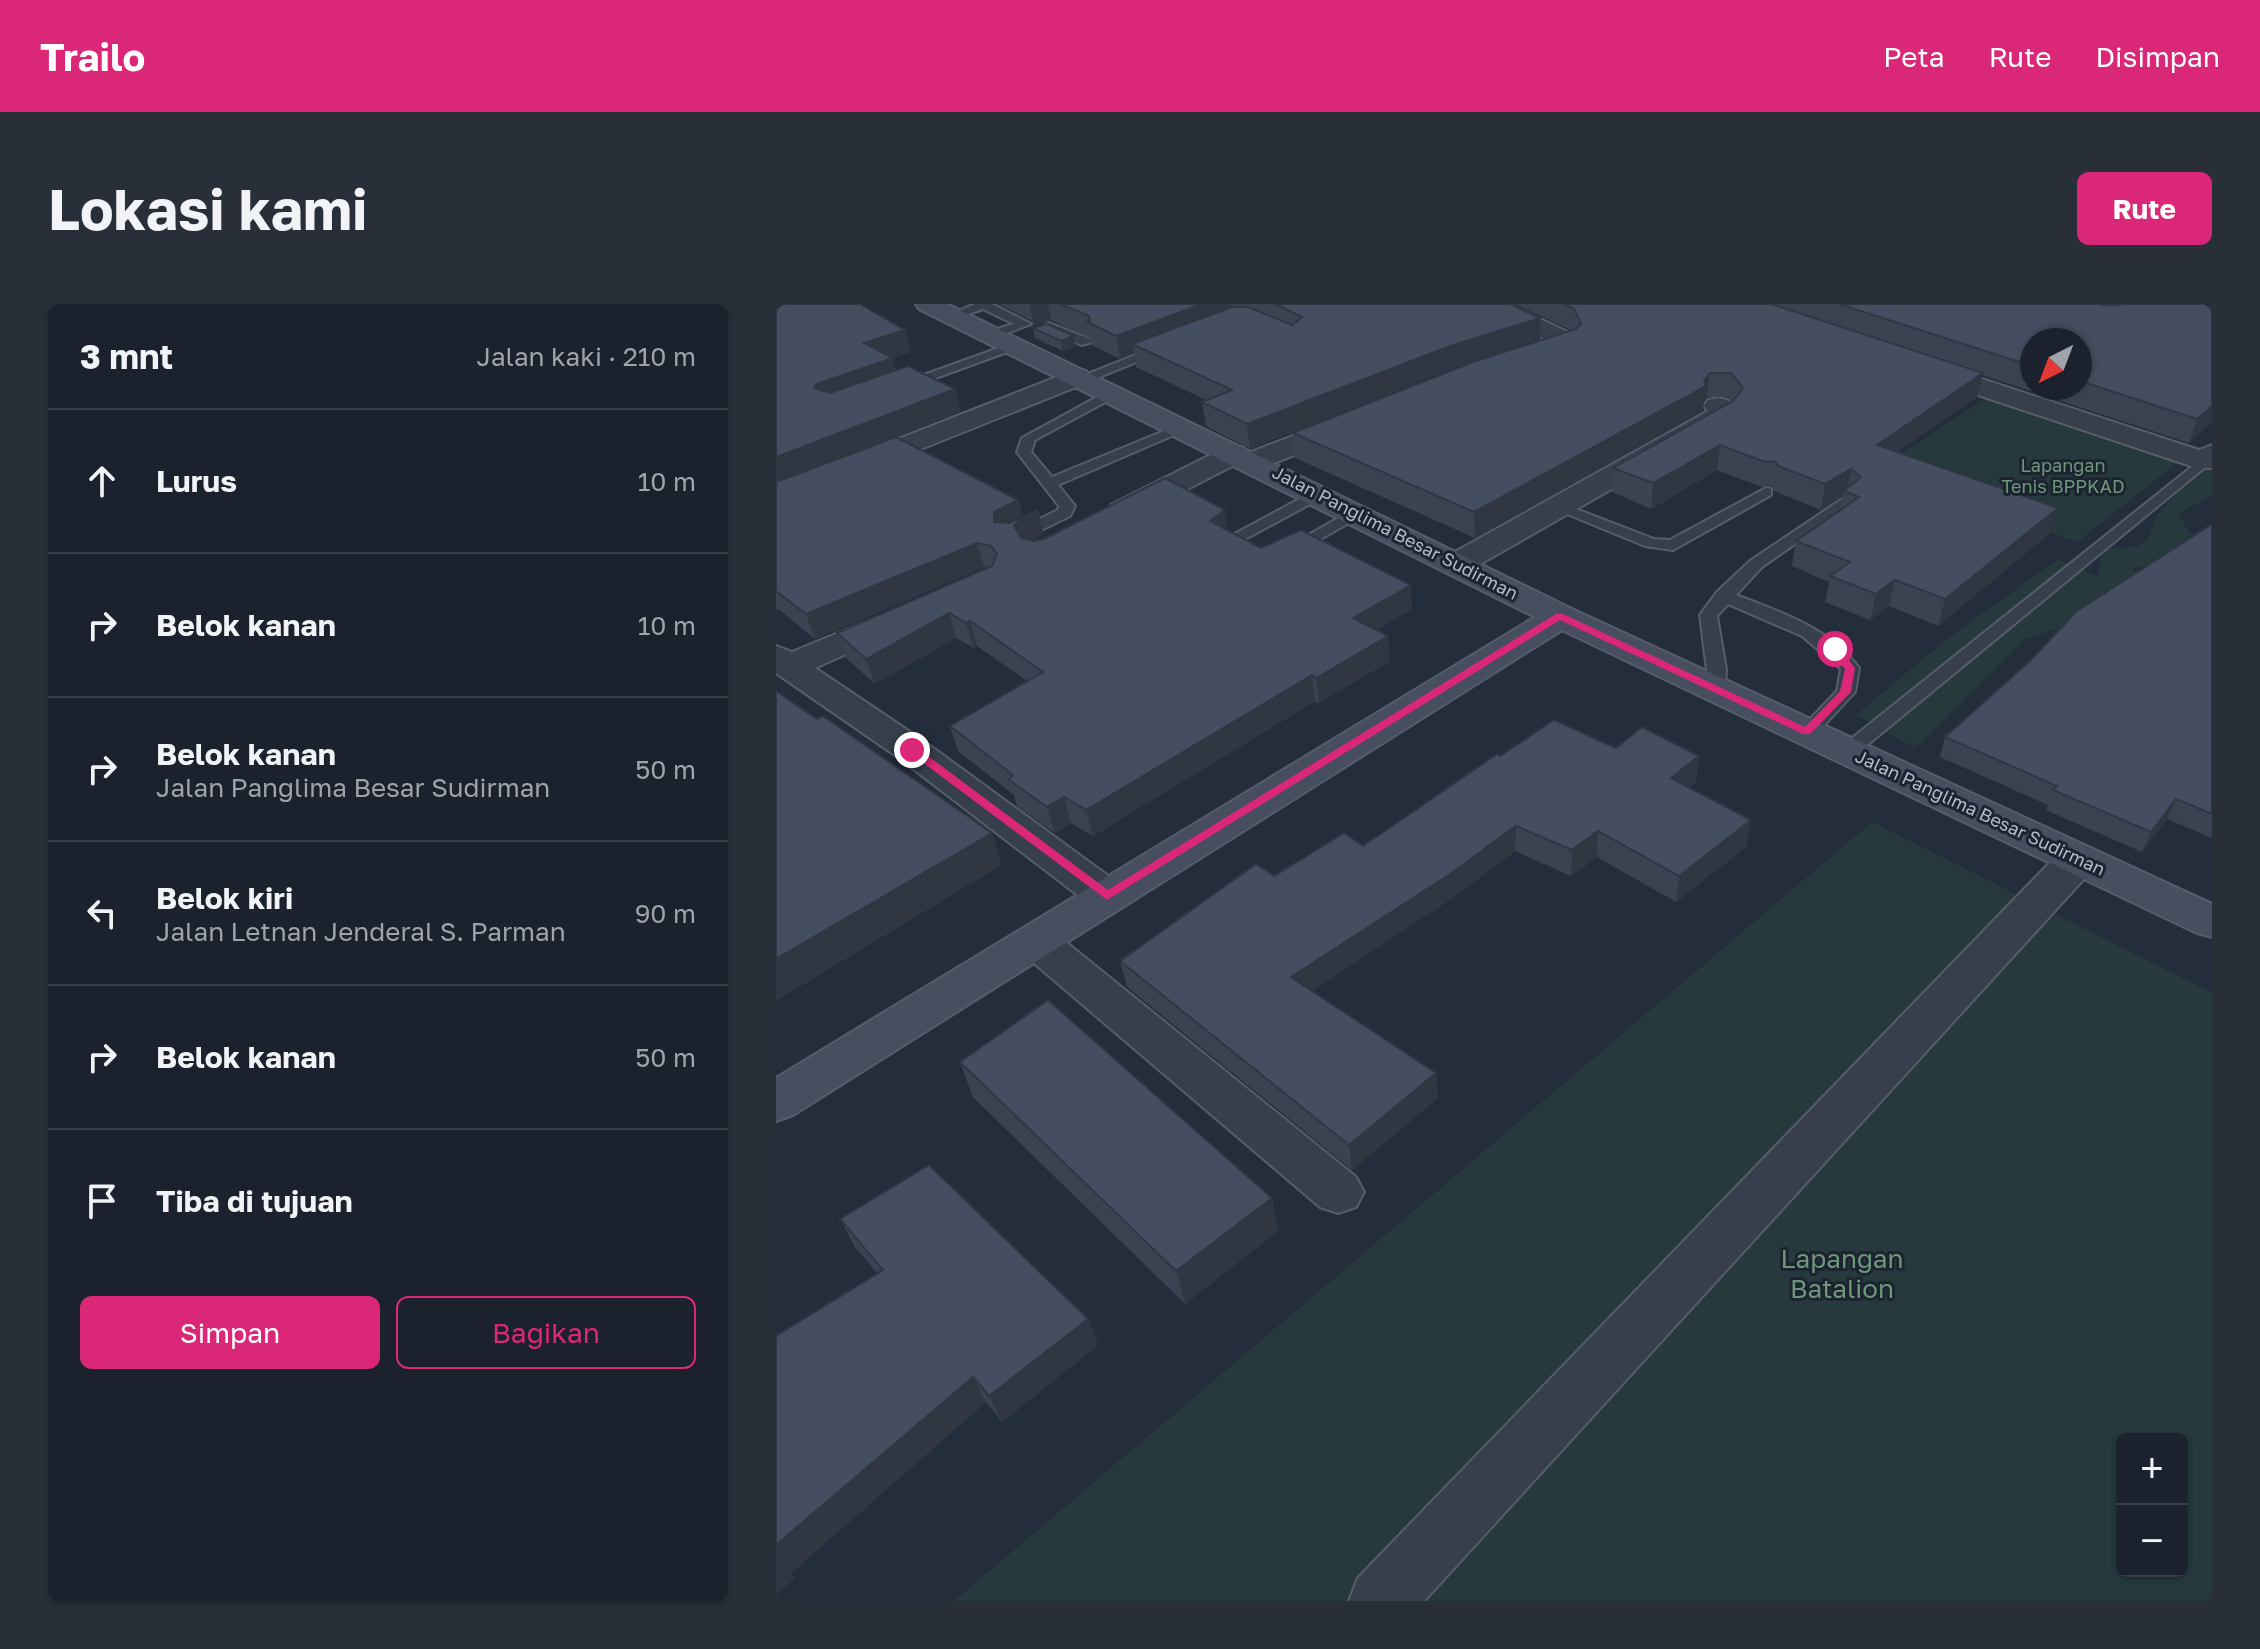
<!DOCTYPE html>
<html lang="id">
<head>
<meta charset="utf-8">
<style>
  body { margin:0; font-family:"Golos Text",sans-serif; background:#282f39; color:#f1f3f6 }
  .controls { position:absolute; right:24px; bottom:24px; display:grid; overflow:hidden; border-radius:12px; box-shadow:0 2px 6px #0004 }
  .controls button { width:72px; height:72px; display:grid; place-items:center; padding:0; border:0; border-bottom:2px solid #393f49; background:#1b222d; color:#f1f3f6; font:40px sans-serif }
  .compass { position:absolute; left:1244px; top:24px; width:72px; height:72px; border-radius:50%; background:#1b222d; box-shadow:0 2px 6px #0004; rotate:222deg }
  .stop { position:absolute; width:24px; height:24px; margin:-18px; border:6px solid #db2777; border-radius:50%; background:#fff }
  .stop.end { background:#db2777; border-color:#fff; box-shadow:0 2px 8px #0008 }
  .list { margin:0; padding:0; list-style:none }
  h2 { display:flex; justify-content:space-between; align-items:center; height:104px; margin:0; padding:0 32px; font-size:34px }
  h2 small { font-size:26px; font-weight:400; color:#a0a4aa }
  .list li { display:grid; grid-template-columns:52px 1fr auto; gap:24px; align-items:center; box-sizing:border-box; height:144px; padding:0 32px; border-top:2px solid #393f49 }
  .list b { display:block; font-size:30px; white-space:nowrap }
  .list p { margin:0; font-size:26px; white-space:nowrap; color:#a0a4aa }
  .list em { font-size:26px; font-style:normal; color:#a0a4aa }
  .actions { display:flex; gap:16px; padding:24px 32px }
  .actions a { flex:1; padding:18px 0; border:2px solid #db2777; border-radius:12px; text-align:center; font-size:28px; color:#db2777 }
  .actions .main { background:#db2777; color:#fff }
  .icon { flex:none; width:44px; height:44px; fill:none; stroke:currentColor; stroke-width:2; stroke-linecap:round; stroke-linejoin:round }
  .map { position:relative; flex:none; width:1436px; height:1297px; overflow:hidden; border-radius:12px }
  header { display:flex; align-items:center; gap:48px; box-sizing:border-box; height:112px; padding:0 40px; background:#db2777; color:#fff }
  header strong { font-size:38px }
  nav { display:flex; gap:44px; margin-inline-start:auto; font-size:28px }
  .intro { display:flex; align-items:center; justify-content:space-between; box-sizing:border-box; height:192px; padding:0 48px }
  h1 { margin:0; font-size:56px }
  .button { padding:20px 36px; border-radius:12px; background:#db2777; color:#fff; font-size:28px; font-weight:700 }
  main { display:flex; gap:48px; padding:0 48px }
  aside { flex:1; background:#1b222d; border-radius:12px; box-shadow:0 2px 6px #0004 }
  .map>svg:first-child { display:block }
  .green { fill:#26393d; fill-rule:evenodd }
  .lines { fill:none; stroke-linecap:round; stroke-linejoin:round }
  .lane-casing { stroke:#565d6a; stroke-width:4 }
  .street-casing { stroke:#565d6a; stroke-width:4 }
  .secondary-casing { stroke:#565d6a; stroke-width:4 }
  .lane { fill:#383f4c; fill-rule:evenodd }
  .street { fill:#383f4c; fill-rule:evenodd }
  .secondary { fill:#464e5f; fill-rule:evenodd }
  .wall { fill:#3b4353; fill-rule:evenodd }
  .shaded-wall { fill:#303743 }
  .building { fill:#454e60; stroke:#303743; stroke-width:2 }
  .route { fill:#db2777 }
  .labels { text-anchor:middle; stroke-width:6; stroke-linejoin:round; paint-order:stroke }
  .far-park-label { font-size:18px; fill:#6c9879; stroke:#1d2431 }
  .far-street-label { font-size:18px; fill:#b4bac8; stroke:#1d2431 }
  .near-park-label { font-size:26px; fill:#6c9879; stroke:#1d2431 }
</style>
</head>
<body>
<header>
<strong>Trailo</strong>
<nav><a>Peta</a><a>Rute</a><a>Disimpan</a></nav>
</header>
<div class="intro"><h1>Lokasi kami</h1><a class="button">Rute</a></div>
<main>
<aside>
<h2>3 mnt<small>Jalan kaki · 210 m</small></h2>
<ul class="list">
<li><svg class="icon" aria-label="ahead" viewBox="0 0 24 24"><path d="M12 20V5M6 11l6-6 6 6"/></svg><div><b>Lurus</b></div><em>10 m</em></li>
<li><svg class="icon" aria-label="right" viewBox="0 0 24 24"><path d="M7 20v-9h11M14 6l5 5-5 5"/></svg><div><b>Belok kanan</b></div><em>10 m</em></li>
<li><svg class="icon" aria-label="right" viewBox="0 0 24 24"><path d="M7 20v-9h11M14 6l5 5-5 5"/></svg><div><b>Belok kanan</b><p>Jalan Panglima Besar Sudirman</p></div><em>50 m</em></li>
<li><svg class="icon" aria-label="left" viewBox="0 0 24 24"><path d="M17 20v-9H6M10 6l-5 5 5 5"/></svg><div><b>Belok kiri</b><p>Jalan Letnan Jenderal S. Parman</p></div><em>90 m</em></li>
<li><svg class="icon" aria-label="right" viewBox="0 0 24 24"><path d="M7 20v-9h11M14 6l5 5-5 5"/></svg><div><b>Belok kanan</b></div><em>50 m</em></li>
<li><svg class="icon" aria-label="arrive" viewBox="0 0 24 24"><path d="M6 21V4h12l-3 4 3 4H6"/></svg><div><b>Tiba di tujuan</b></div></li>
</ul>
<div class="actions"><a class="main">Simpan</a><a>Bagikan</a></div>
</aside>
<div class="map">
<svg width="1436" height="1297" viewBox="0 0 1436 1297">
  <rect width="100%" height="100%" fill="#242d3c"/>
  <g class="green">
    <path d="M1217,90l191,63 -107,85 -199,-73z"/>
    <path d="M1436,158v35h-5l-28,17 9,17 21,16 -45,15 -31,6 13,25 -82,34 -39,12 -110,109 -59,-33 90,-75 112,-81 40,18 3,-28 38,-3 9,-7 9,-24 34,-37z"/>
    <path d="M1096,518l340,171v608h-1258zM1346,1135h60v132h-60z"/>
  </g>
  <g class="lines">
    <defs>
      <g id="lane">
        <path d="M199,0h17l39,20 -40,15 -4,-1v-6l27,-8 -31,-15 -31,11 -6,-4z"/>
        <path d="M273,19l41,16 2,3 -10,3 -37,-15 -2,-3z"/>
        <path d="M234,40l11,3 -113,41 -12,-3z"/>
        <path d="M382,42l11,3 -82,33 -12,-3z"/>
        <path d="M332,87l12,3 -85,46 -4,12 21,25 124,-51 12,3 -130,56 17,21 -5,10 -47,23h-12v-6l47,-23 1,-4 -42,-54 5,-14z"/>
        <path d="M1428,153l7,4 -2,3 -354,291h-14l-2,-4 2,-4z"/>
        <path d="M990,184l5,1v6l-98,55 -28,-4 -95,-39 3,-3h10l91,35 16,1z"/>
        <path d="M542,185l5,2v6l-87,47 7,5 -2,3h-12l-13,-8z"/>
        <path d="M1069,193l8,5 -3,3 -88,62 -26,28c45,17 93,33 123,73l-4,24 -41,44 -7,2 -9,-6 39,-41 4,-22 -39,-33 -74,-32 -11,12 9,53 -1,21 -9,5 -6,-1 -10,-79 17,-23 33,-31z"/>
        <path d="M580,204l8,5 -3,3 -65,37 -6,2 -8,-5z"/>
      </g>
      <g id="street">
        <path d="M700,0h32l64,30 6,10 -4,5 -42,16h-18l-4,-6 4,-6 34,-12 -69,-32z"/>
        <path d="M1148,56l275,90 13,-5v23l-18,-1 -279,-93 -4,-6 4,-6z"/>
        <path d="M301,65l9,2 4,6 -4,6 -310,124v-20z"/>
        <path d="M942,94l10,2 9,12 -8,10 -261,149 -11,3 -11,-3 -5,-7 5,-7 262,-146 -4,-5 4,-6z"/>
        <path d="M573,111l10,2 4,6 -4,6 -97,39 -10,3 -10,-3 -4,-5 -105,54 -11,3 -11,-3 -4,-6 4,-6 113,-57 10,-3 10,3 4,5z"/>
        <path d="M118,306l12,3 5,7 -5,7 -91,41 110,74 197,144 6,10 -6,10 -15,4 -15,-4 -193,-148 -123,-85v-27l16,6z"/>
        <path d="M1302,541l15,4 6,10 -6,10 -669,732h-75l9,-23 705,-729z"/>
        <path d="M260,622l15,4 305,247 8,15 -8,15 -18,6 -18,-6 -299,-255 -7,-11 7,-11z"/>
      </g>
      <path id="secondary" d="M140,0h31l625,305 640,295v33l-15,-4 -635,-303 -769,485 -17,6v-43l759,-461 -616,-308z"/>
    </defs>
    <use href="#lane" class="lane-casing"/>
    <use href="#street" class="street-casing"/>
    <use href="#secondary" class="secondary-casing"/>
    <use href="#lane" class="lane"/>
    <use href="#street" class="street"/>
    <use href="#secondary" class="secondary"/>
  </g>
  <g class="wall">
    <path d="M0,0l129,26 6,22 -19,6 4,12 59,19 6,22 -65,26 122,63 5,17 21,17 -13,6 197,-9 33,17 151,61 -36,21 14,31 -71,42 -4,-2 -222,135 -22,-13 -16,10 -38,-27 -3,-11 -56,-44 -8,-25 77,-45 -50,-35 -3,2 -18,-10 -81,46 -29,-26 -9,-25 149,-65 -2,-1 -169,72 -37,-30 -2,1z"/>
    <path d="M223,0h511l30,14v22l-87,28 -203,81 -44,-23 -4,-24 4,-2 -70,-33 -2,-14 -14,6 -28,-14 -2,-7 -39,-18 -17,5 -2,-4z"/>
    <path d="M739,0h595l-2,1 104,117 -23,21 -207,-68 -5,22 -80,55 153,81 -112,93 -49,-20 -19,14 -45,-18 4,-20 -37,-16 4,-25 44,-31 2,-13 -21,13 -47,-19 -2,-5 -10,1 -45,-17 -66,39 -39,-17 1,-24 119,-67 -3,-4h-22l-3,4 -1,9 -228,128 -180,-80 -2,-25 278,-103zM1256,36h48v48h-48z"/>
    <path d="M257,24l41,8 2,10 -13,5 -28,-13z"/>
    <path d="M1436,220v314l-45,-19 -25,33 -96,-42 2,-5 -108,-48 5,-20z"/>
    <path d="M724,452h199l-3,25 -8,7 59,58 -71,56 -79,-45 -26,19 -56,-25 -64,48 -139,92 124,82 2,25 -86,72 -225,-183 -7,-26 154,-85 89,-30z"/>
    <path d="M184,758l312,136 6,33 -93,73 -212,-207z"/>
    <path d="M64,915l248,100 10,26 -96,77 -16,-20 -195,171 4,5 -19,17v-259l101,-63 -22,-26z"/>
  </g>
  <g class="shaded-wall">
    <path d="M253,0h19l3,16 -17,5z"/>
    <path d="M426,0h30l1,12 -101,28 2,9 -14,6 -4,-23z"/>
    <path d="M764,14v22l-87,28 -203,81 -3,-25 206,-79z"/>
    <path d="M129,26l6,22 -41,12 -6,-21z"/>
    <path d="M298,32l2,10 -13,5 -2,-10z"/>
    <path d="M117,54l6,22 -76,26 -9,-18 2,-4z"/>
    <path d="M934,69l-3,24 -3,4 -1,9 -228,128 -1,-26 230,-131z"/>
    <path d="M1207,69l-6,24 -105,73 5,-25z"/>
    <path d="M179,85l6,22 -185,73v-27z"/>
    <path d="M1436,102v16l-23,21 8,-24z"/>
    <path d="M944,141l-3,25 -66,39 2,-26z"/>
    <path d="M1075,165l-4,23 -3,-1 -2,6 -21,13 4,-26z"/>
    <path d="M242,196l5,18 15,-8 6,24 -17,8 -33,-20v-10z"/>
    <path d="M1282,204l-8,25 -112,93 7,-27z"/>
    <path d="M449,206l3,24 -18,-13z"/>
    <path d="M201,239l7,24 -169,72 -9,-25z"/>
    <path d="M1119,276l-6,26 -19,14 6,-26z"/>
    <path d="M635,281l1,24 -57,33 -2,-24z"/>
    <path d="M173,309l7,25 -81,46 -9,-25z"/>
    <path d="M194,317l7,25 -3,2 -8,-25z"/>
    <path d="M612,332l2,25 -71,42 -3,-25z"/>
    <path d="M536,371l3,26 -222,135 -7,-26z"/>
    <path d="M923,452l-3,25 -28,23 3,-26z"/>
    <path d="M288,493l7,26 -16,10 -8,-26z"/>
    <path d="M1400,495l-9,20 -25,33 9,-20z"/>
    <path d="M975,516l-4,26 -71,56 3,-26z"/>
    <path d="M740,522l-1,25 -64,48 -156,104 -4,-26z"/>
    <path d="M822,527l-1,26 -26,19 1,-26z"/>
    <path d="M216,529l10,32 -226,136v-42z"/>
    <path d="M660,769l2,25 -86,72 -3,-25z"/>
    <path d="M496,894l6,33 -93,73 -9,-33z"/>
    <path d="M312,1015l10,26 -96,77 -13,-26z"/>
    <path d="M197,1073l13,25 -195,171 4,5 -19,17v-50z"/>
  </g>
  <g class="building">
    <path d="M0,0h84l45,26 -41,13 29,15 -77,26 -2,4 16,5 78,-27 47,23 -179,68z"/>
    <path d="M284,0h142l-86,32 -29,-14 3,-1 -1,-5z"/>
    <path d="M499,0h235l30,14 -87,27 -206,79 -45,-22 30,-12 -100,-46 100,-37h16l44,18 10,-8z"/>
    <path d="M788,0h207l212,69 -106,72 181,63 -113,91 -50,-19 -19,14 -46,-18 20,-14 -54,-21 63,-44 -15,-6 17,-14 -10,-8 -26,15 -47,-18 -3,-5 -10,1 -45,-17 -67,38 -40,-15 120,-67 10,-13 -12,-15h-21l-6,8 2,5 -232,126 -181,-79 180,-71 103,-33 5,-6 -7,-14z"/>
    <path d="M1063,0h262l1,1h18l2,-1h90v102l-15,13 -117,-38v-41h-48v26z"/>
    <path d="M271,20l27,12 -13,5 -28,-13z"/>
    <path d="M120,133l122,63 -24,12v10l15,1 29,-13 -17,9 -7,7 7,12 13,3 12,-3 119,-60 60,32 -15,11 51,27 40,-18 110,55 -58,33 35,18 -72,42 -4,-3 -226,135 -22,-13 -17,10 -38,-27 4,-5 -63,-49 93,-54 -73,-51 -4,2 -17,-10 -83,46 -29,-26 155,-67 5,-12 -6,-8 -14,-3 -171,71 -30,-23v-109z"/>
    <path d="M1436,220v290l-36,-15 -25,33 -98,-42 4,-4 -112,-49 85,-76 47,-50z"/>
    <path d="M0,387l41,28 6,-3 169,117 -216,126z"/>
    <path d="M778,416l62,28 26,-21 57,29 -28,22 80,42 -72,56 -81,-45 -26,19 -56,-24 -66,48 -159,103 145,96 -87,72 -229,-184 136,-97 18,12 70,-43 19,13 134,-92 3,2z"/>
    <path d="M272,696l224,198 -96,73 -216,-209z"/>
    <path d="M153,861l159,154 -99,77 -16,-19 -197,168v-209l107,-66 -43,-51z"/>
  </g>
  <path class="route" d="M780,310h7l242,113 35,-36 5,-22 -15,-20 2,-2h7l16,21 -4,24 -41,42h-7l-243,-114 -453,280 -201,-150 10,-3 192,143z"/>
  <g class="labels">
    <g class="far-park-label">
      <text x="1287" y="168">Lapangan<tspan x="1287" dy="21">Tenis BPPKAD</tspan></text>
    </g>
    <g class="far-street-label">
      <text transform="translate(619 229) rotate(27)" y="6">Jalan Panglima Besar Sudirman</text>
      <text transform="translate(1204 509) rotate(25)" y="6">Jalan Panglima Besar Sudirman</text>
    </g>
    <g class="near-park-label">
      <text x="1066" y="964">Lapangan<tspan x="1066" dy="30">Batalion</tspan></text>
    </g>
  </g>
</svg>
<div class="controls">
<button>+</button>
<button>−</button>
</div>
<svg class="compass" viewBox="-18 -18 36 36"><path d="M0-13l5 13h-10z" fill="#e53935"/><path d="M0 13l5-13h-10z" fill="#a0a4aa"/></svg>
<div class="stop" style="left:1059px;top:345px"></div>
<div class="stop end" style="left:136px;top:446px"></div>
</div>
</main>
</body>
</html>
